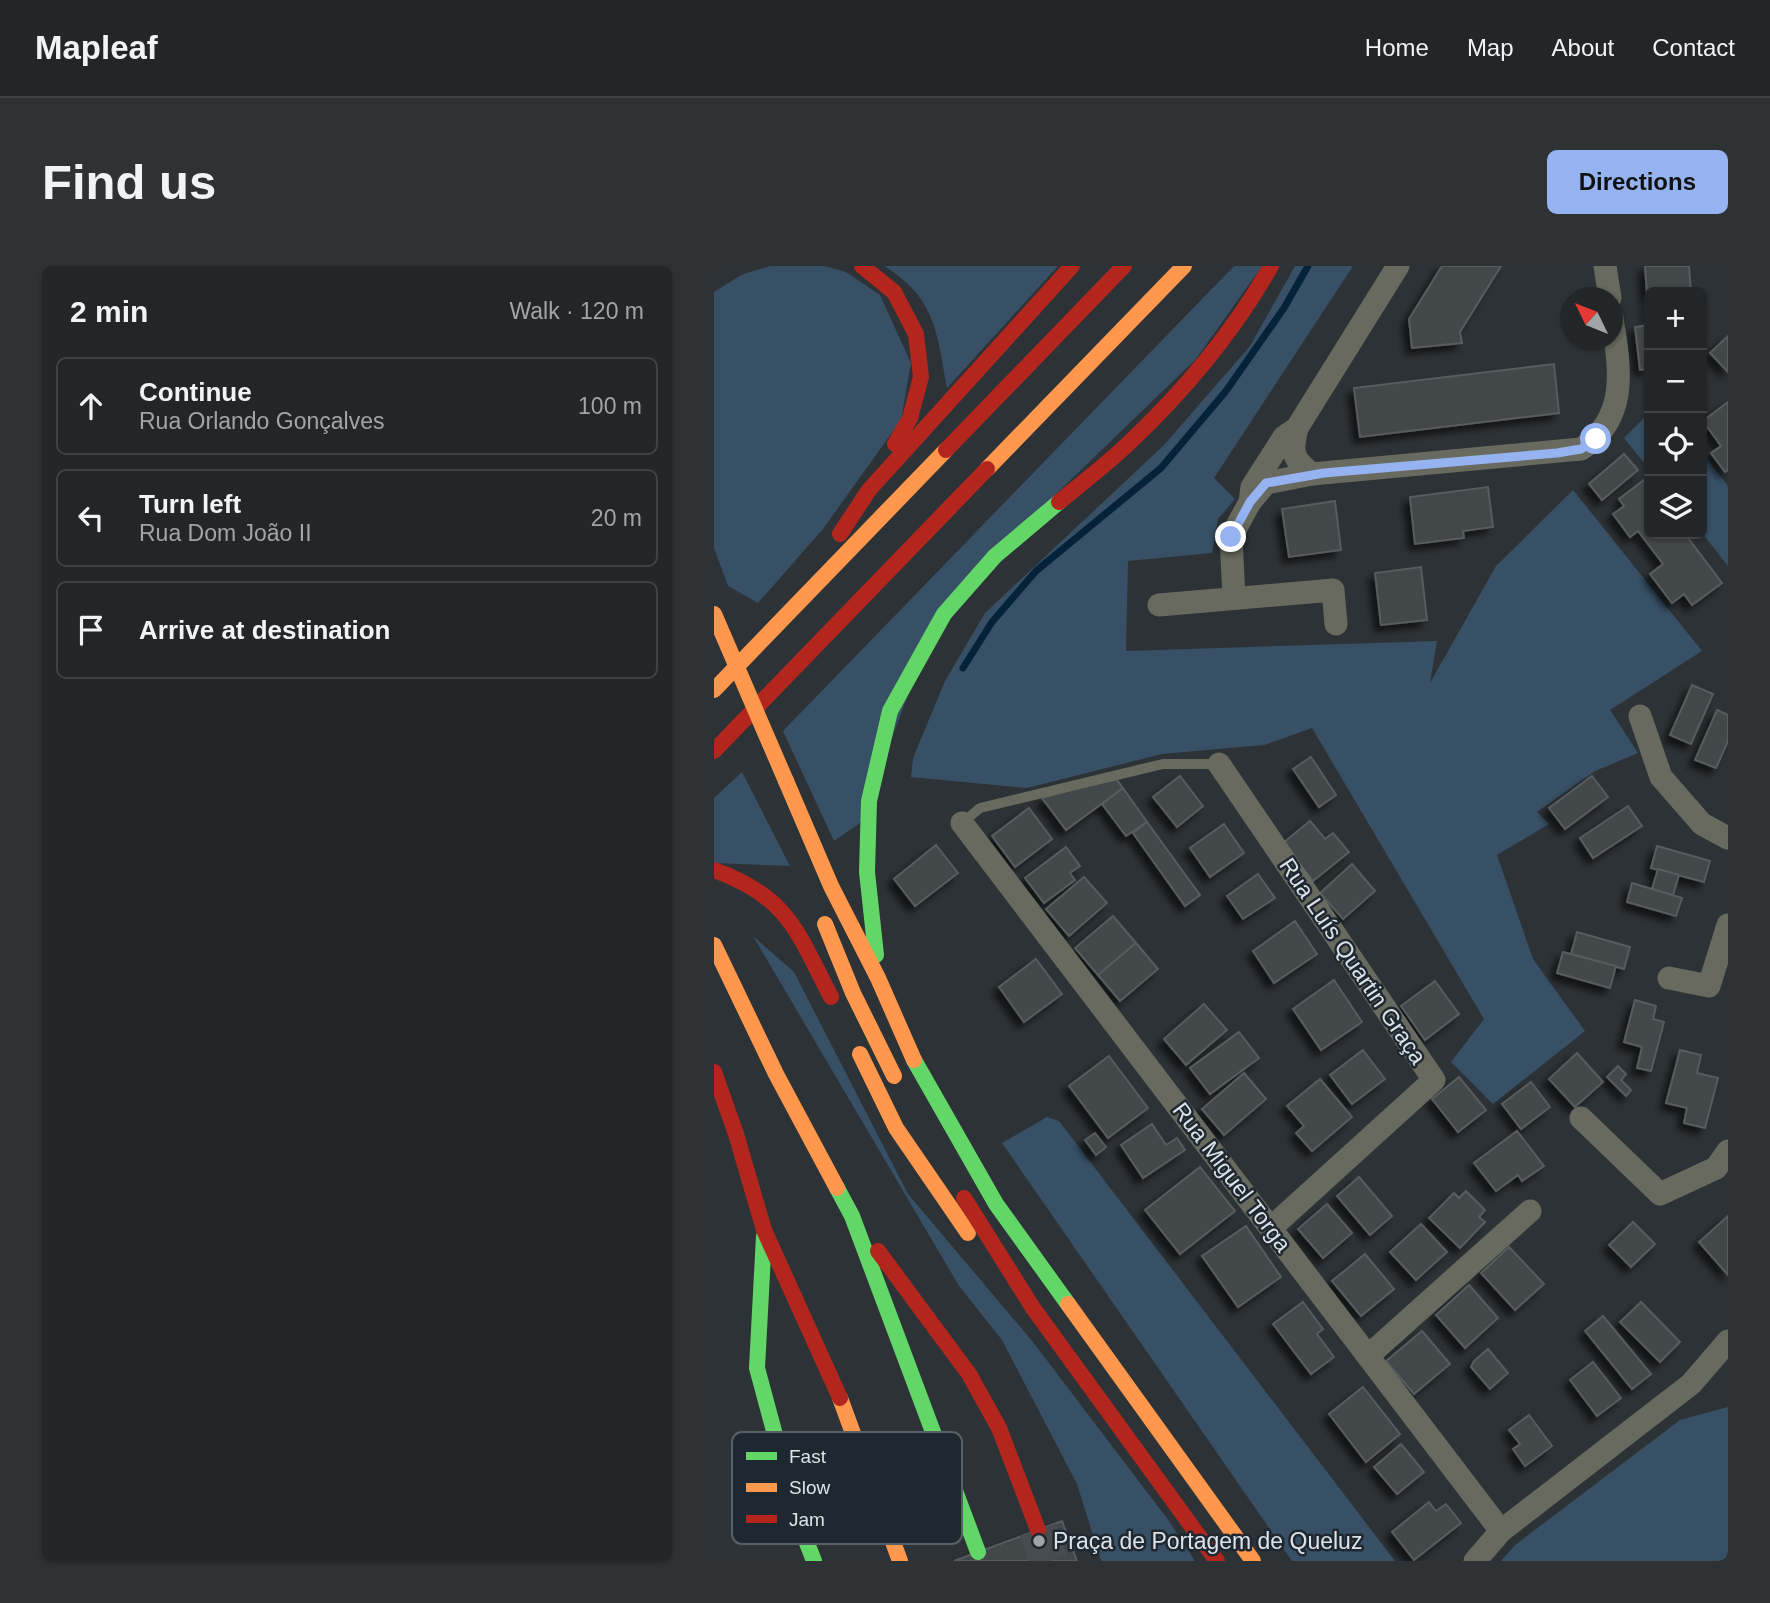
<!DOCTYPE html>
<html lang="en">
<head>
<meta charset="utf-8">
<style>
  body { margin:0; font-family:Arial,sans-serif; background:#2e3234; color:#f1f3f6 }
  .controls { position:absolute; right:21px; top:21px; display:grid; overflow:hidden; border-radius:10px; box-shadow:0 2px 5px #0004 }
  .controls button { width:63px; height:63px; display:grid; place-items:center; padding:0; border:0; border-bottom:2px solid #3f4345; background:#222628; color:#f1f3f6; font:35px sans-serif }
  .compass { position:absolute; left:846px; top:21px; width:63px; height:63px; border-radius:50%; background:#222628; box-shadow:0 2px 5px #0004; rotate:313deg }
  .stop { position:absolute; width:21px; height:21px; margin:-16px; border:5px solid #95b2f1; border-radius:50%; background:#fff }
  .stop.end { background:#95b2f1; border-color:#fff; box-shadow:0 2px 7px #0008 }
  .list { margin:0; padding:0; list-style:none }
  h2 { display:flex; justify-content:space-between; align-items:center; height:91px; margin:0; padding:0 28px; font-size:30px }
  h2 small { font-size:23px; font-weight:400; color:#a2a5a8 }
  .list li { display:grid; grid-template-columns:46px 1fr auto; gap:21px; align-items:center; box-sizing:border-box; height:98px; margin:0 14px 14px; padding:0 14px; border:2px solid #3f4345; border-radius:10px }
  .list b { display:block; font-size:26px; white-space:nowrap }
  .list p { margin:0; font-size:23px; white-space:nowrap; color:#a2a5a8 }
  .list em { font-size:23px; font-style:normal; color:#a2a5a8 }
  .icon { flex:none; width:38px; height:38px; fill:none; stroke:currentColor; stroke-width:2; stroke-linecap:round; stroke-linejoin:round }
  .map { position:relative; flex:none; width:1014px; height:1295px; overflow:hidden; border-radius:10px }
  header { display:flex; align-items:center; gap:42px; box-sizing:border-box; height:98px; padding:0 35px; background:#222628; border-bottom:2px solid #3f4345 }
  header strong { font-size:33px }
  nav { display:flex; gap:38px; margin-inline-start:auto; font-size:24px }
  .intro { display:flex; align-items:center; justify-content:space-between; box-sizing:border-box; height:168px; padding:0 42px }
  h1 { margin:0; font-size:49px }
  .button { padding:18px 32px; border-radius:10px; background:#95b2f1; color:#111; font-size:24px; font-weight:700 }
  main { display:flex; gap:42px; padding:0 42px }
  aside { flex:1; background:#222628; border-radius:10px; box-shadow:0 2px 5px #0004 }
  .map>svg:first-child { display:block }
  .green { fill:#375065 }
  .lines { fill:none; stroke-linecap:round; stroke-linejoin:round }
  .stream { stroke:#04233a; stroke-width:7 }
  .building { fill:#43474a; stroke:#575b5f; stroke-width:2; filter:url(#shadow) }
  .highway-tunnel { stroke:#474c51; stroke-width:38; stroke-dasharray:38 19; stroke-linecap:butt }
  .lane { stroke:#686a5f; stroke-width:10 }
  .street { stroke:#686a5f; stroke-width:23 }
  .fast { stroke:#63d668; stroke-width:16 }
  .slow { stroke:#ff974d; stroke-width:16 }
  .jam { stroke:#b3261e; stroke-width:16 }
  .slow-bridge { stroke:#ff974d; stroke-width:16 }
  .route { stroke:#95b2f1; stroke-width:9 }
  .poi-dot { fill:#9fa4a9; stroke:#1f2830; stroke-width:2.5 }
  .labels { text-anchor:middle; stroke-width:5; stroke-linejoin:round; paint-order:stroke }
  .street-label { font-size:23px; fill:#dce2e7; stroke:#1f2830 }
  .poi-label { font-size:23px; fill:#dce2e7; stroke:#1f2830; text-anchor:start }
  .key { fill:#1f2830; stroke:#586067; stroke-width:2 }
  .key-label { font-size:19px; fill:#dce2e7 }
</style>
</head>
<body>
<header>
<strong>Mapleaf</strong>
<nav><a>Home</a><a>Map</a><a>About</a><a>Contact</a></nav>
</header>
<div class="intro"><h1>Find us</h1><a class="button">Directions</a></div>
<main>
<aside>
<h2>2 min<small>Walk · 120 m</small></h2>
<ul class="list">
<li><svg class="icon" aria-label="ahead" viewBox="0 0 24 24"><path d="M12 20V5M6 11l6-6 6 6"/></svg><div><b>Continue</b><p>Rua Orlando Gonçalves</p></div><em>100 m</em></li>
<li><svg class="icon" aria-label="left" viewBox="0 0 24 24"><path d="M17 20v-9H6M10 6l-5 5 5 5"/></svg><div><b>Turn left</b><p>Rua Dom João II</p></div><em>20 m</em></li>
<li><svg class="icon" aria-label="arrive" viewBox="0 0 24 24"><path d="M6 21V4h12l-3 4 3 4H6"/></svg><div><b>Arrive at destination</b></div></li>
</ul>
</aside>
<div class="map">
<svg width="1014" height="1295" viewBox="0 0 1014 1295">
  <defs>
    <filter id="shadow"><feDropShadow dx="-6" dy="6" stdDeviation="3.5" flood-color="#0009"/></filter>
  </defs>
  <rect width="100%" height="100%" fill="#2d3236"/>
  <g class="green">
    <path d="M56,0h55l21,6 34,23 31,68 -10,57 -78,109 -65,74 -30,-17 -14,-38v-256l27,-17z"/>
    <path d="M170,0h174l-111,122c-10,-55 -11,-90 -63,-122z"/>
    <path d="M520,0h28l-66,93 -254,245 -82,219 -26,18 -51,-110z"/>
    <path d="M581,0h58l-139,212 21,21 -17,20 -6,34 -84,8 -2,90 311,-10 -7,42 66,-117 77,-76 129,161 -92,59 28,43 -43,18 -58,41 12,12 -52,31 36,104 52,72 -92,73 -42,-42 33,-43 -172,-291 -48,17 -102,9 -135,34 -116,-11 2,-19 32,-77 40,-68 179,-168 86,-99z"/>
    <path d="M935,147v56l-25,-31z"/>
    <path d="M988,186l26,34v80l-26,-33z"/>
    <path d="M28,506l48,94 -75,-3 -1,-2v-63z"/>
    <path d="M39,670l41,36 114,222 125,148 136,179 26,40h-94l-24,-77 -75,-144 -43,-54z"/>
    <path d="M333,851l12,4 336,440h-103l-290,-418z"/>
    <path d="M1014,1141v154h-227l14,-16 165,-125z"/>
  </g>
  <g class="lines">
    <path class="stream" d="M249,402l29,-46 44,-51 125,-103 65,-77 58,-83 24,-42"/>
  </g>
  <g class="building">
    <path d="M728,0h59l-41,66 2,11 -50,5 -3,-29z"/>
    <path d="M931,0h44l2,26h-42v33z"/>
    <path d="M935,59v44l-9,1 -5,-43z"/>
    <path d="M1014,70v36l-18,-19z"/>
    <path d="M840,98l5,49 -199,24 -6,-49z"/>
    <path d="M1014,136v68l-3,2 -14,-19 10,-7 -18,-25z"/>
    <path d="M910,188l14,16 -36,30 -13,-16z"/>
    <path d="M930,214l5,7v47h36l37,49 -30,22 -8,-11 -12,9 -22,-29 13,-10 -25,-33 -8,6 -17,-23 11,-8 -5,-7z"/>
    <path d="M774,221l5,40 -30,4 1,7 -49,6 -5,-47z"/>
    <path d="M621,235l6,49 -52,7 -7,-48z"/>
    <path d="M707,301l6,53 -46,5 -6,-52z"/>
    <path d="M978,419l21,9 -22,50 -21,-9z"/>
    <path d="M1003,444l11,5v26l-12,27 -21,-8z"/>
    <path d="M597,491l25,38 -17,12 -26,-38z"/>
    <path d="M400,510l9,12 -57,42 -24,-32z"/>
    <path d="M466,510l23,30 -26,21 -24,-30z"/>
    <path d="M878,510l16,21 -43,32 -16,-21z"/>
    <path d="M409,522l24,34 -21,14 -24,-32z"/>
    <path d="M914,540l14,20 -49,32 -13,-20z"/>
    <path d="M315,542l23,31 -37,28 -23,-31z"/>
    <path d="M596,555l15,18 8,-6 16,19 -36,29 -30,-38z"/>
    <path d="M433,556l53,73 -15,11 -52,-73z"/>
    <path d="M510,558l20,29 -34,24 -20,-29z"/>
    <path d="M222,579l22,28 -43,33 -21,-27z"/>
    <path d="M943,580l53,15 -6,21 -53,-14z"/>
    <path d="M352,581l14,19 -10,7 5,7 -31,23 -19,-25z"/>
    <path d="M638,598l23,27 -32,28 -23,-26z"/>
    <path d="M944,603l21,6 -6,20 -21,-6z"/>
    <path d="M544,608l17,24 -32,21 -16,-23z"/>
    <path d="M370,611l23,26 -38,33 -23,-27z"/>
    <path d="M918,617l50,15 -6,18 -49,-14z"/>
    <path d="M399,650l23,27 -38,32 -23,-27z"/>
    <path d="M581,655l22,33 -43,29 -21,-32z"/>
    <path d="M863,666l53,15 -6,22 -53,-15z"/>
    <path d="M422,677l22,26 -38,32 -22,-26z"/>
    <path d="M849,686l53,14 -6,22 -53,-15z"/>
    <path d="M322,693l26,35 -38,28 -25,-35z"/>
    <path d="M620,714l28,42 -41,28 -28,-41z"/>
    <path d="M721,715l24,33 -34,26 -24,-34z"/>
    <path d="M921,734l21,6 -3,13 11,3 -13,49 -14,-3 5,-21 -18,-5z"/>
    <path d="M490,738l23,26 -41,35 -22,-26z"/>
    <path d="M525,766l20,26 -49,36 -20,-26z"/>
    <path d="M649,784l22,29 -33,25 -22,-29z"/>
    <path d="M966,784l21,5 -4,18 21,5 -13,50 -21,-5 3,-15 -21,-5z"/>
    <path d="M863,787l26,29 -28,25 -26,-28z"/>
    <path d="M395,790l39,52 -40,30 -39,-52z"/>
    <path d="M904,800l8,8 -5,6 10,10 -5,6 -19,-19z"/>
    <path d="M530,807l22,26 -42,36 -22,-26z"/>
    <path d="M745,811l27,33 -28,22 -26,-33z"/>
    <path d="M606,813l32,38 -40,34 -16,-18 8,-7 -17,-20z"/>
    <path d="M817,816l19,25 -29,22 -19,-25z"/>
    <path d="M438,858l14,21 11,-7 8,12 -42,28 -22,-33z"/>
    <path d="M803,865l27,35 -22,15 -4,-6 -22,16 -22,-28z"/>
    <path d="M381,867l11,14 -10,8 -11,-15z"/>
    <path d="M486,901l35,44 -55,43 -35,-44z"/>
    <path d="M645,911l33,39 -22,19 -33,-39z"/>
    <path d="M752,925l19,19 -6,7 6,5 -25,26 -31,-30 25,-25 5,5z"/>
    <path d="M613,938l25,29 -29,25 -25,-29z"/>
    <path d="M1014,950v59l-29,-33z"/>
    <path d="M919,956l22,22 -24,23 -22,-22z"/>
    <path d="M707,958l26,28 -31,28 -26,-28z"/>
    <path d="M532,960l35,51 -43,30 -36,-51z"/>
    <path d="M795,981l35,37 -29,26 -34,-37z"/>
    <path d="M651,988l29,35 -33,27 -29,-35z"/>
    <path d="M755,1019l29,33 -33,30 -29,-33z"/>
    <path d="M589,1036l20,27 -6,5 17,23 -23,17 -38,-50z"/>
    <path d="M927,1036l39,40 -20,20 -40,-40z"/>
    <path d="M889,1050l48,58 -19,15 -47,-58z"/>
    <path d="M708,1065l28,33 -36,30 -28,-33z"/>
    <path d="M774,1083l20,24 -18,16 -19,-22 3,-6z"/>
    <path d="M879,1096l28,36 -24,18 -27,-36z"/>
    <path d="M649,1121l37,47 -34,28 -37,-48z"/>
    <path d="M815,1149l23,31 -27,20 -12,-17 7,-5 -11,-14z"/>
    <path d="M687,1178l23,28 -27,22 -23,-27z"/>
    <path d="M715,1236l7,9 10,-7 15,19 -47,37 -22,-28z"/>
    <path d="M348,1255l15,40h-123l84,-31z"/>
  </g>
  <g class="lines">
    <path class="highway-tunnel" d="M324,1264l11,31"/>
    <path class="lane" d="M248,557l18,-15 183,-44h56"/>
    <g class="street">
      <path d="M891,0l5,32"/>
      <path d="M583,162c-6,25 -5,30 15,46"/>
      <path d="M536,236l16,-19 46,-9 269,-25c48,-31 39,-81 31,-131"/>
      <path d="M520,332l-3,-61 19,-35 2,-15 32,-50 13,-9 101,-162"/>
      <path d="M445,339l174,-15 3,34"/>
      <path d="M926,450l21,61 41,47 26,14"/>
      <path d="M505,498l215,316 -163,148"/>
      <path d="M248,557l539,708"/>
      <path d="M955,712l40,8 19,-61"/>
      <path d="M867,852l79,76 56,-26 12,-17"/>
      <path d="M654,1090l162,-145"/>
      <path d="M761,1295l26,-30 190,-147 37,-43"/>
    </g>
    <g class="fast">
      <path d="M162,689l-9,-83 2,-71 21,-90 54,-97 51,-58 64,-54"/>
      <path d="M200,794l82,144 72,100"/>
      <path d="M123,922l15,28 126,336"/>
      <path d="M50,970l-7,132 41,152 16,41"/>
    </g>
    <g class="slow">
      <path d="M273,203l197,-203"/>
      <path d="M0,424l232,-240"/>
      <path d="M72,515l45,105 47,92 36,82"/>
      <path d="M111,658l28,69 41,83"/>
      <path d="M0,679l62,129 61,114"/>
      <path d="M146,788l36,74 72,105"/>
      <path d="M354,1038l185,257"/>
      <path d="M126,1132l60,163"/>
    </g>
    <g class="jam">
      <path d="M148,0l32,26 22,42 5,43 -11,41 -15,26"/>
      <path d="M232,184l178,-184"/>
      <path d="M345,236c23,-19 48,-38 70,-59 54,-51 105,-112 142,-177"/>
      <path d="M126,268l29,-44 203,-224"/>
      <path d="M0,485l273,-282"/>
      <path d="M0,604c75,27 83,62 117,127"/>
      <path d="M0,806l22,62 28,96 76,168"/>
      <path d="M250,932l69,110 184,253"/>
      <path d="M164,985l91,123 30,54 39,102"/>
    </g>
    <path class="slow-bridge" d="M0,348l72,167"/>
  </g>
  <g class="lines">
    <path class="route" d="M517,271l19,-35 16,-19 58,-10 233,-20 24,-4 15,-10"/>
  </g>
  <circle class="poi-dot" cx="325" cy="1275" r="7"/>
  <g class="labels">
    <g class="street-label">
      <text transform="translate(639 695) rotate(56)" y="8">Rua Luís Quartin Graça</text>
      <text transform="translate(518 911) rotate(53)" y="8">Rua Miguel Torga</text>
    </g>
    <g class="poi-label">
      <text x="339" y="1283">Praça de Portagem de Queluz</text>
    </g>
  </g>
  <rect x="18" y="1166" width="230" height="112" rx="10" class="key"/>
  <rect x="32" y="1186" width="31" height="8" fill="#63d668"/>
  <rect x="32" y="1217" width="31" height="9" fill="#ff974d"/>
  <rect x="32" y="1249" width="31" height="8" fill="#b3261e"/>
  <g class="key-label">
    <text x="75" y="1197">Fast</text>
    <text x="75" y="1228">Slow</text>
    <text x="75" y="1260">Jam</text>
  </g>
</svg>
<div class="controls">
<button>+</button>
<button>−</button>
<button><svg class="icon" aria-label="locate" viewBox="0 0 24 24"><circle cx="12" cy="12" r="6"/><path d="M12 2v4M12 18v4M2 12h4M18 12h4"/></svg></button>
<button><svg class="icon" aria-label="layers" viewBox="0 0 24 24"><path d="M12 4l9 5-9 5-9-5zM3 14l9 5 9-5"/></svg></button>
</div>
<svg class="compass" viewBox="-18 -18 36 36"><path d="M0-13l5 13h-10z" fill="#e53935"/><path d="M0 13l5-13h-10z" fill="#a2a5a8"/></svg>
<div class="stop" style="left:882px;top:173px"></div>
<div class="stop end" style="left:517px;top:271px"></div>
</div>
</main>
</body>
</html>
